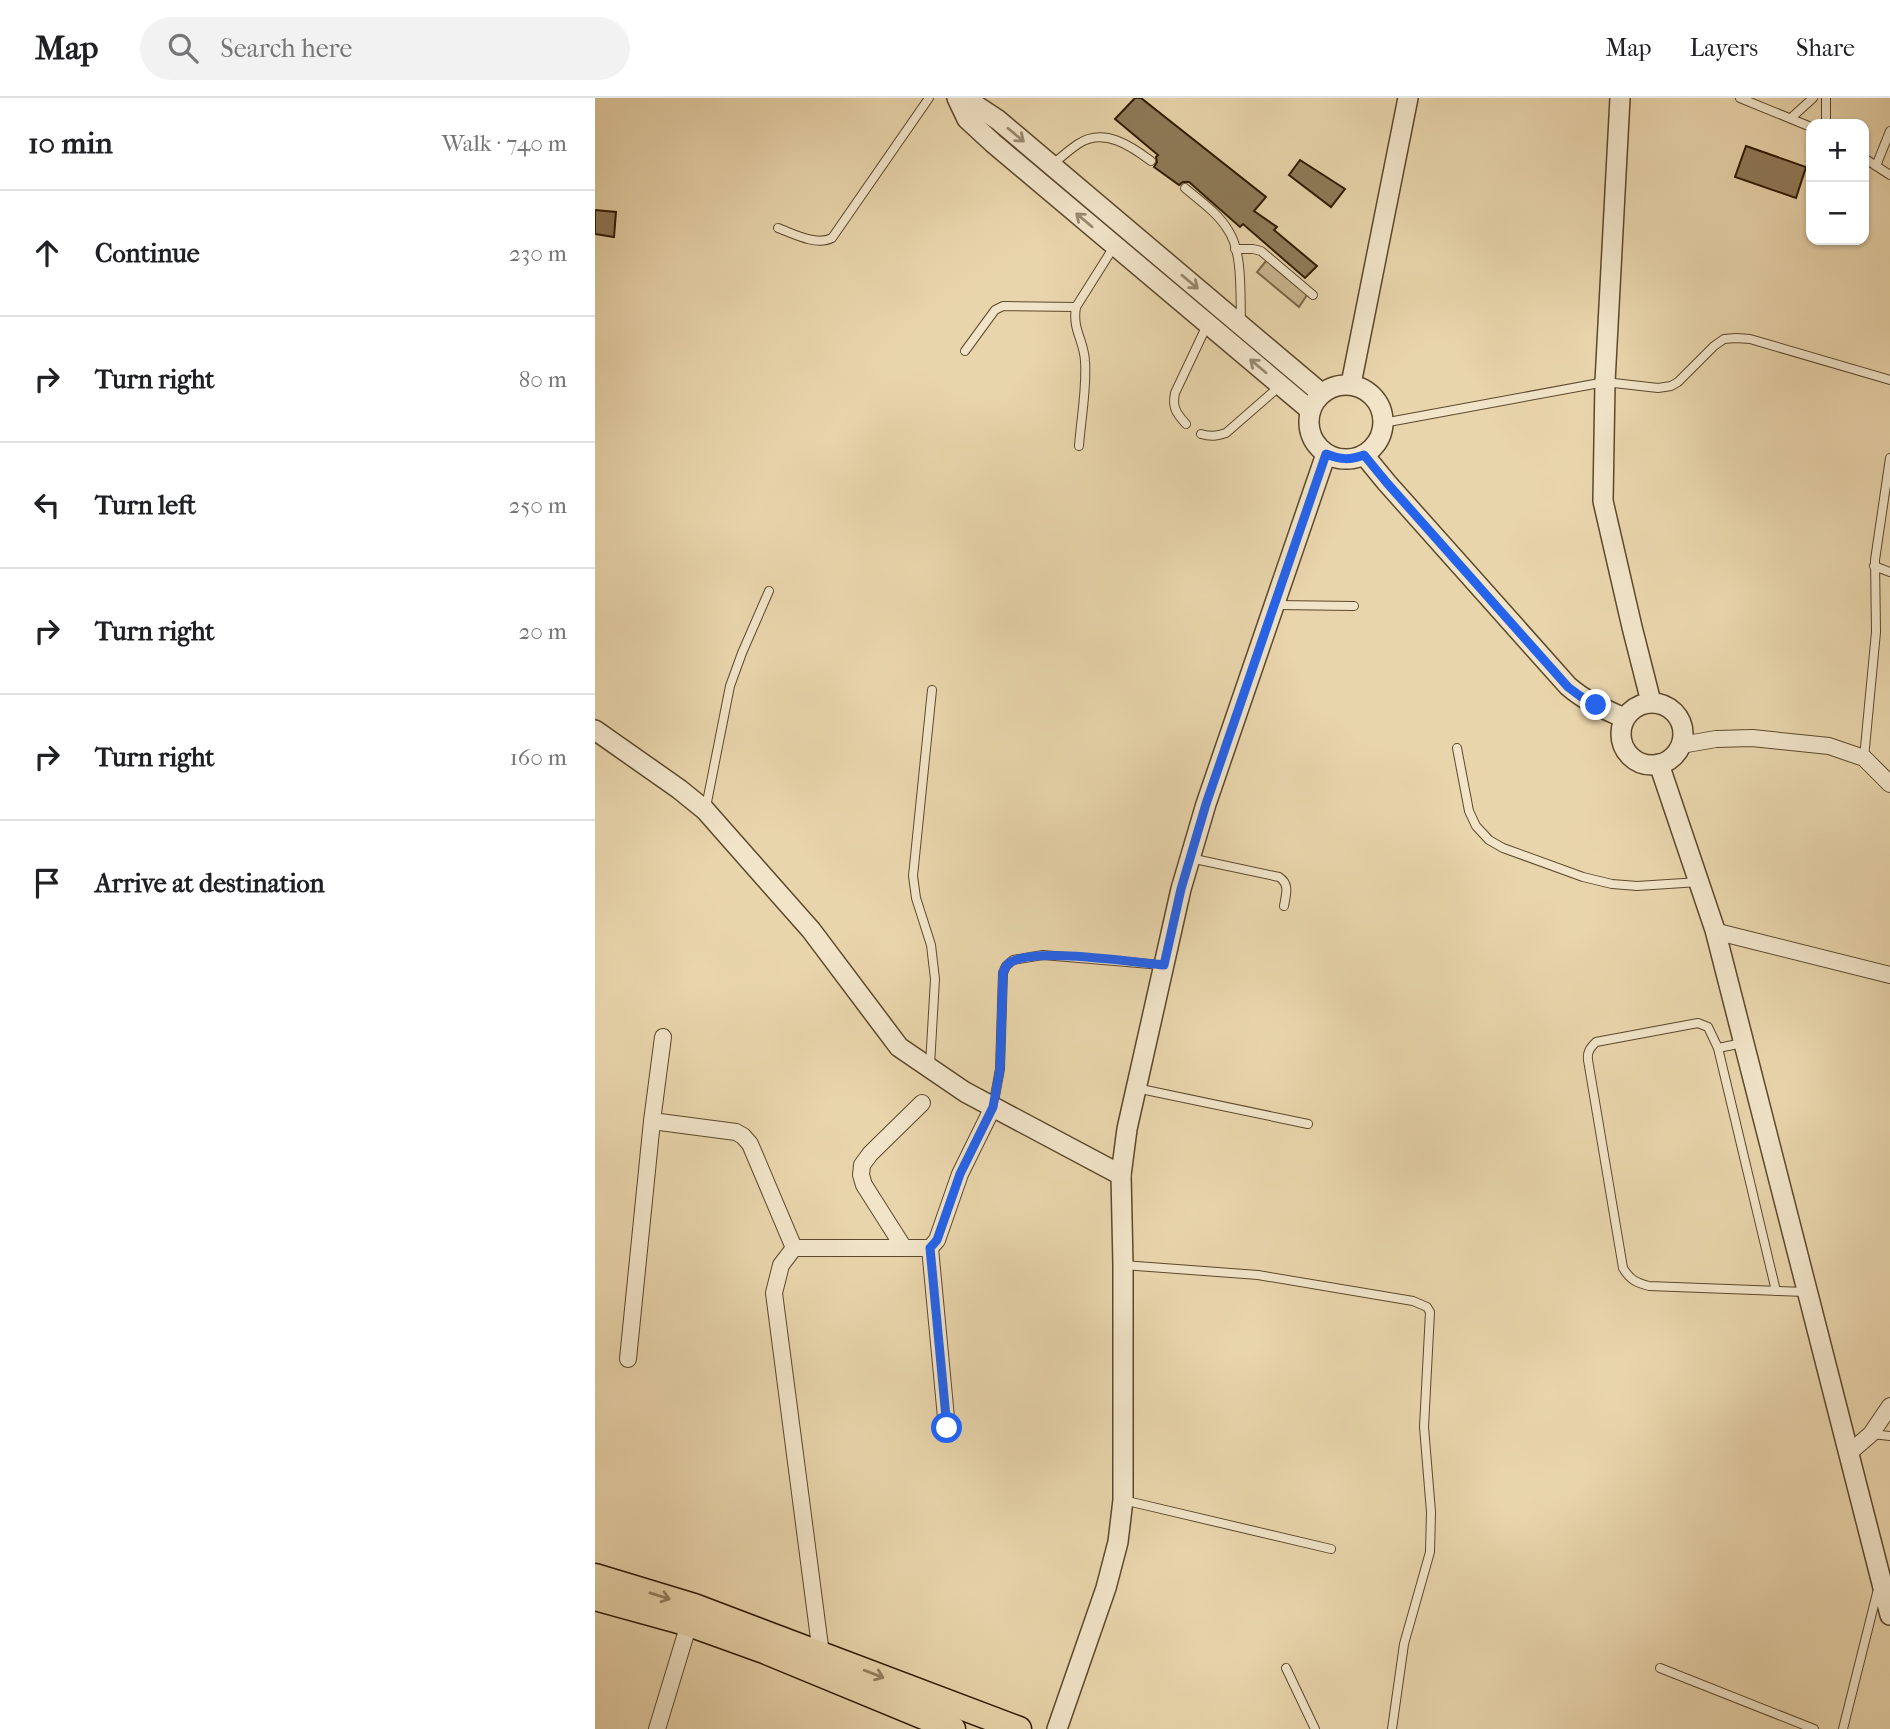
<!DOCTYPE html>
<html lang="en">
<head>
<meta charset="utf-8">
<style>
  body { margin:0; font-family:"IM FELL French Canon",serif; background:#f2f2f2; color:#202124 }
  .controls { position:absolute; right:21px; top:21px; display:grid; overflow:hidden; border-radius:14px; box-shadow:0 2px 5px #0004 }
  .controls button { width:63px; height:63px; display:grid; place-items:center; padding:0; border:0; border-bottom:2px solid #e0e0e0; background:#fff; color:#202124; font:35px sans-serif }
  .stop { position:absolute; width:21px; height:21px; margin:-16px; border:5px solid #2563eb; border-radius:50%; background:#fff }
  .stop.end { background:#2563eb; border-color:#fff; box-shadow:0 2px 7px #0008 }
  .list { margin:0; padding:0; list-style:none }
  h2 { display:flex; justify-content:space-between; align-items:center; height:91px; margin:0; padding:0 28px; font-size:30px }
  h2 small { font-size:23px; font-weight:400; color:#757577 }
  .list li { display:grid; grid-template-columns:46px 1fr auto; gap:21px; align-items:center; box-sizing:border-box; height:126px; padding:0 28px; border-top:2px solid #e0e0e0 }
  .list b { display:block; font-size:26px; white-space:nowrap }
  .list em { font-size:23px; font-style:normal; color:#757577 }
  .icon { flex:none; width:38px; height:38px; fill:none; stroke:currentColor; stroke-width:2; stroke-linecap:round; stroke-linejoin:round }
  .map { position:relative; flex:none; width:1295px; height:1631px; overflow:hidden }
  header { display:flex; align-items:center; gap:42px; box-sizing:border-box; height:98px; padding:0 35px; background:#fff; border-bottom:2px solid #e0e0e0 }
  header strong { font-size:33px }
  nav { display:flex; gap:38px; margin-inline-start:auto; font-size:24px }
  .search { width:490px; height:63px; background:#f2f2f2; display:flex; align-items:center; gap:18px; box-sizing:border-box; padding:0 24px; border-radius:38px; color:#757577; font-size:26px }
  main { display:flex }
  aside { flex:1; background:#fff }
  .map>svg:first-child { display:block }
  .park { fill:#c9b58f; stroke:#7b6748; stroke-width:2 }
  .building { fill:#8f7b59; stroke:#2d1900; stroke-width:2 }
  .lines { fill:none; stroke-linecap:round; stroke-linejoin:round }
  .service-casing { stroke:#5c482b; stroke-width:10 }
  .minor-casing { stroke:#5c482b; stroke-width:18 }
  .tertiary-casing { stroke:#5c482b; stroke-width:22 }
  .primary-casing { stroke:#2d1900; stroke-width:27 }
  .service { stroke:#f1e4c9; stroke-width:8 }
  .minor { stroke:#f1e4c9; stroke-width:16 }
  .tertiary { stroke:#f1e4c9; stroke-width:19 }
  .primary { stroke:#e9d5ac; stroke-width:24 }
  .oneway { stroke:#99896f }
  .oneway2 { stroke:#94805f }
  .route { stroke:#2563eb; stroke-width:9 }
</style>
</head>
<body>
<header>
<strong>Map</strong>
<div class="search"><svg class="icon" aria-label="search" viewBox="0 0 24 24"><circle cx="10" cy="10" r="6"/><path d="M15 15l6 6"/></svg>Search here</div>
<nav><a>Map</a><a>Layers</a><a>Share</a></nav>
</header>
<main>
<aside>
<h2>10 min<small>Walk · 740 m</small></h2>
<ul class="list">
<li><svg class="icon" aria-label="ahead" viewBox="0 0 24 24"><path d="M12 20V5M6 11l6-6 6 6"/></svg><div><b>Continue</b></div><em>230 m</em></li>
<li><svg class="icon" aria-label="right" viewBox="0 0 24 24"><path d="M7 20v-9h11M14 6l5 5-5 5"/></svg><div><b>Turn right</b></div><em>80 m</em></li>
<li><svg class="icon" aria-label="left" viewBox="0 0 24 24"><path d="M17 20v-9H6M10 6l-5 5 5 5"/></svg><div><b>Turn left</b></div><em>250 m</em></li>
<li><svg class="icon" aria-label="right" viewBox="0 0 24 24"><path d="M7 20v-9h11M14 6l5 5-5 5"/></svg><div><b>Turn right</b></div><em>20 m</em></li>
<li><svg class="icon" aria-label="right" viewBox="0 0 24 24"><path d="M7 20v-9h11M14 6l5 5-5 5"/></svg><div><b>Turn right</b></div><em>160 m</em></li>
<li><svg class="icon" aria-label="arrive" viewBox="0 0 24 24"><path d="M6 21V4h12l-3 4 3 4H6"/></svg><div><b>Arrive at destination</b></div></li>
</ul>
</aside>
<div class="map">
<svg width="1295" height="1631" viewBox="0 0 1295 1631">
  <rect width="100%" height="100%" fill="#e9d5ac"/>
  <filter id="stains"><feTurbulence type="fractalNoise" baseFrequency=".00286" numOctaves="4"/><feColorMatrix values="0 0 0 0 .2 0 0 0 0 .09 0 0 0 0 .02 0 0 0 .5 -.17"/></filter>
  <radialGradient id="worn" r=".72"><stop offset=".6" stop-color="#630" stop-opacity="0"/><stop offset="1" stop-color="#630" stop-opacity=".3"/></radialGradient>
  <path class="park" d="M675,158l41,33 -12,18 -42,-35z"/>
  <g class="building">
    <path d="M540,0h6l125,99 -12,14 23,16 -3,3 43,36 -12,12 -62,-54 -3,3 -51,-45h-6l-4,3 -25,-18 3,-5 -1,-5 2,-2 -43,-36z"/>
    <path d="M1151,48l60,21 -10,31 -61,-21z"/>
    <path d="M705,62l45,29 -14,18 -42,-32z"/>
    <path d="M0,112l21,2 -2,25 -19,-3z"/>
  </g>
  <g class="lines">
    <defs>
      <g id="service">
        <path d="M1145,0l71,29"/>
        <path d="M1196,20l22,-20"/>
        <path d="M1231,26v-26"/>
        <path d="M1269,60l26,17"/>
        <path d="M457,67c8,-7 17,-15 26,-21 26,-17 53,2 73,17"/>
        <path d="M1281,68l14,-35"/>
        <path d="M590,90c15,13 33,25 43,42 15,22 12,64 13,91"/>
        <path d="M183,130c16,6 38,18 54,10l97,-140"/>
        <path d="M640,151h18l8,2 52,44"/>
        <path d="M370,253l30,-41 8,-4 73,1"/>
        <path d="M788,325l222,-41 53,6 13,-2 7,-4 36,-36 10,-7 12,-1 14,1 140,41"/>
        <path d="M591,326c-10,-11 -14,-17 -11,-31l33,-70"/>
        <path d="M606,336c10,3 16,2 25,-1l55,-48"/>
        <path d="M484,348c2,-28 8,-57 6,-85 -1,-21 -13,-31 -9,-54l39,-62"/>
        <path d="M1279,468l16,6"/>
        <path d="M682,507l77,1"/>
        <path d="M862,650l12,63 7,15 13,14 14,8 80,29 29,7 25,2 62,-4"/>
        <path d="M1269,660l12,-126 -1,-72 15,-102"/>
        <path d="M111,709l24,-121 12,-33 27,-62"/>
        <path d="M595,760l89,19c11,7 7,17 5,29"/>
        <path d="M1148,945l-25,5 -10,-21 -10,-4 -102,19c-6,6 -9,10 -8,18l35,208c7,12 14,15 26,18l156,6"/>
        <path d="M1123,950l58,243"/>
        <path d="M335,967l5,-86 -4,-34 -15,-47 -3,-22 19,-186"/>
        <path d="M541,990l172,36"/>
        <path d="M398,1009l7,-38 3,-96 3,-7 7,-6 30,-5 119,10"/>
        <path d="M528,1167l135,10 155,26 14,6 3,5 -6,115 7,85 -1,40 -26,92 -12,85"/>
        <path d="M1277,1336l18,2"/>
        <path d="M528,1402l208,49"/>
        <path d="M691,1570l29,61"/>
        <path d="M1065,1570l154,61"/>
        <path d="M1248,1631l35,-140"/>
      </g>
      <g id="minor">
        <path d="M1086,647l35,-6 36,-1 77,8 35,12 26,26"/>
        <path d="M1120,832l7,3 168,42"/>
        <path d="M57,1023l11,-84"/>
        <path d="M199,1150l-13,17 -7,28 47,361"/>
        <path d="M309,1150l-40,-63 -3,-10 1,-10 8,-11 52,-51"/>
        <path d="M335,1150l17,180"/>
        <path d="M33,1261l24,-238 84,11 7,4 7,8 44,104h136l7,-8 23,-66 33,-67"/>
        <path d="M1254,1355l22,-19 19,-28"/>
        <path d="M62,1631l34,-112"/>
      </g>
      <g id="tertiary">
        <path d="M362,0l10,21 26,24 317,267"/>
        <path d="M364,0l15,6 24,16 323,273"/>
        <path d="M1025,0l-15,284 -2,119 29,126 19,75"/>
        <path d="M756,286l57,-286"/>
        <circle cx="751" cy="324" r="37"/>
        <path d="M769,357l23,28 181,203c17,15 36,23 56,32"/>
        <circle cx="1057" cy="636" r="31"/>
        <path d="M0,632l84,59 26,21 106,120 88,117 66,45 156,83"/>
        <path d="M1064,666l56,166 175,685"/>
        <path d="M462,1631l49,-141 12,-46 5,-42v-235l-2,-90 6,-46 54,-240 25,-85 120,-350"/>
      </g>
      <g id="primary">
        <path d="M0,1478l99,30 325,123"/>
        <path d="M0,1500l94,26 75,27 189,78"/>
      </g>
    </defs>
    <use href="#service" class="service-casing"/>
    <use href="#minor" class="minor-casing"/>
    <use href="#tertiary" class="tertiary-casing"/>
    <use href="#primary" class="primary-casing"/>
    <use href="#service" class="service"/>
    <use href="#minor" class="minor"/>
    <use href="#tertiary" class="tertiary"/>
    <use href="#primary" class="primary"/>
  </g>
  <defs><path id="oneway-shaft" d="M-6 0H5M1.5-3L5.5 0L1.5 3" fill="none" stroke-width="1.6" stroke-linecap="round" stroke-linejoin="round" transform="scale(1.75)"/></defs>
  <g class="oneway">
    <use href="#oneway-shaft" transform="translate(421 37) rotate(40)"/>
    <use href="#oneway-shaft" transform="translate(489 122) rotate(-140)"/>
    <use href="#oneway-shaft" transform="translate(595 184) rotate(40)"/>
    <use href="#oneway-shaft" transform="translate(663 268) rotate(-140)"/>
  </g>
  <g class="oneway2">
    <use href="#oneway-shaft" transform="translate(65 1498) rotate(17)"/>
    <use href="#oneway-shaft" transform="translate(279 1576) rotate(21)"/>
  </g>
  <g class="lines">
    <path class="route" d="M352,1330l-17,-180 7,-8 23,-66 33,-67 7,-38 3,-96c2,-5 4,-10 10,-12 27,-13 118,1 151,4l17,-76 25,-85 120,-350c15,6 24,6 38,1l23,28 181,204 12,9 16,9"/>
  </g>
  <rect width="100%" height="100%" filter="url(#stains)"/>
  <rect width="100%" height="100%" fill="url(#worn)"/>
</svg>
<div class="controls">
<button>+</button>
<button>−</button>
</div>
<div class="stop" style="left:352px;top:1330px"></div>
<div class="stop end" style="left:1001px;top:607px"></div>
</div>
</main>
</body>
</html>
